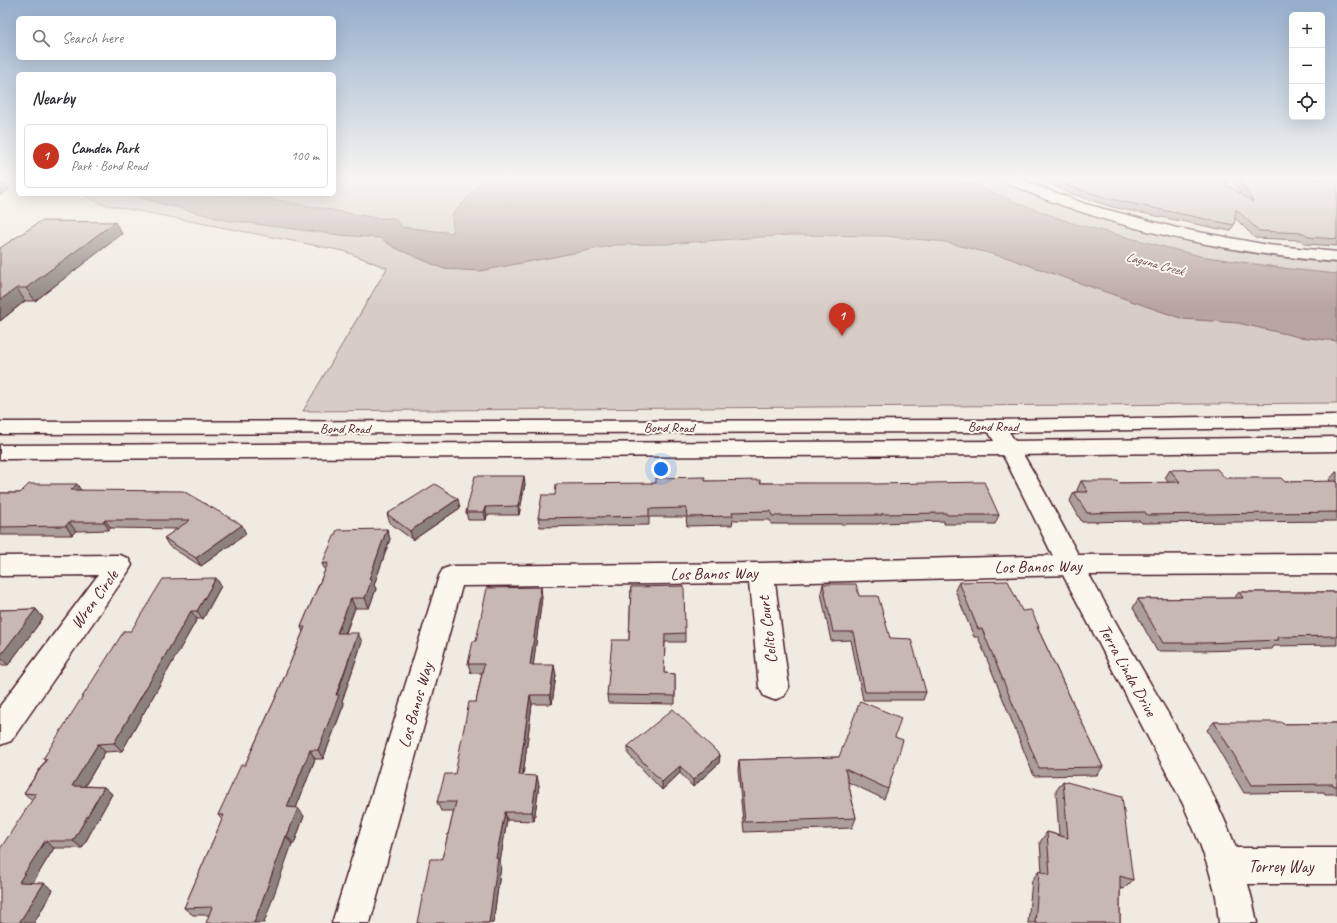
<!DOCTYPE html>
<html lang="en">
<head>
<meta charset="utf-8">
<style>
  body { margin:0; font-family:Caveat,sans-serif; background:#f2f2f3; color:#2b2b33 }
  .controls { position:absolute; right:12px; top:12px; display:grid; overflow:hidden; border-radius:6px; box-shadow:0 4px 16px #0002 }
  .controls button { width:36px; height:36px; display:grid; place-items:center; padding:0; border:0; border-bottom:1px solid #e1e1e2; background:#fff; color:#2b2b33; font:20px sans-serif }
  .you { position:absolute; left:661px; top:469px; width:14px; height:14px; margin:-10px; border:3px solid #fff; border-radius:50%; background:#1a73e8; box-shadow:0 0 0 6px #1a73e833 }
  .badge { display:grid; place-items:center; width:26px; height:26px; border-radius:50%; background:#c8321e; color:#fff; font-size:13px; font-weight:700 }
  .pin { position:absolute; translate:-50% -33px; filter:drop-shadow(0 1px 2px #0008) }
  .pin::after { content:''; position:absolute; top:21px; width:14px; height:12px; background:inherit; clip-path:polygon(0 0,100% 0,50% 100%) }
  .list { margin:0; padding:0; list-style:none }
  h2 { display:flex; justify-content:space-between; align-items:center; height:52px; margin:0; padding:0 16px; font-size:17px }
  h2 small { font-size:13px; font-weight:400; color:#7c7c81 }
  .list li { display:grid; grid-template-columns:26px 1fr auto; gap:12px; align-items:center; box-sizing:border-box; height:64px; margin:0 8px 8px; padding:0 8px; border:1px solid #e1e1e2; border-radius:6px }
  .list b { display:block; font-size:15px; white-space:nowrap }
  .list p { margin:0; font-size:13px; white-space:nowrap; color:#7c7c81 }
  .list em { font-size:13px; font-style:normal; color:#7c7c81 }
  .icon { flex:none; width:22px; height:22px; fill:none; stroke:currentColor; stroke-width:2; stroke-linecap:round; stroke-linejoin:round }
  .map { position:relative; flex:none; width:1337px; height:923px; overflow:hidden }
  .search { position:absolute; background:#fff; box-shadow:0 4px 16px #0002; left:16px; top:16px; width:320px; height:44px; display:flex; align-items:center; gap:10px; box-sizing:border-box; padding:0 14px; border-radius:6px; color:#7c7c81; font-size:15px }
  .panel { position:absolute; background:#fff; box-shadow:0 4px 16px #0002; left:16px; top:72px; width:320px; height:124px; border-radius:6px }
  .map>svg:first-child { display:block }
  .green { fill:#d8ccc6; stroke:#917678 }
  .water { fill:#b8a4a2; stroke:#8c6f72 }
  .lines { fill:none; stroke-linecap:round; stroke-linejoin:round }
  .minor-casing { stroke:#4a1f2b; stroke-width:3 }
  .tertiary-casing { stroke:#4a1f2b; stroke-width:3 }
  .primary-casing { stroke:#4a1f2b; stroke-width:3 }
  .minor { fill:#fbf7ec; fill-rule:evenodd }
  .tertiary { fill:#fbf7ec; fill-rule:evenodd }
  .primary { fill:#fbf7ec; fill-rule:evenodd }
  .wall { fill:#ac9e9a; stroke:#4a1f2b }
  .shaded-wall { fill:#8c817d; stroke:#4a1f2b }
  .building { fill:#c8b8b3; stroke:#4a1f2b }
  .labels { text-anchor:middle; stroke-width:4; stroke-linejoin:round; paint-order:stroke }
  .far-water-label { font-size:13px; font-style:italic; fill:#704e55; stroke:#fbf7ec }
  .street-label { font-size:14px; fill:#4a1f2b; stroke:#fbf7ec }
  .near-street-label { font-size:17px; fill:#4a1f2b; stroke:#fbf7ec }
</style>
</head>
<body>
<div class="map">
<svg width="1337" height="923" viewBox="0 0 1337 923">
  <rect width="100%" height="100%" fill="#f0eae0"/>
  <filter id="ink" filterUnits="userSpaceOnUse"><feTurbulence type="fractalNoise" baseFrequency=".025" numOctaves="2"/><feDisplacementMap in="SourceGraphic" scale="8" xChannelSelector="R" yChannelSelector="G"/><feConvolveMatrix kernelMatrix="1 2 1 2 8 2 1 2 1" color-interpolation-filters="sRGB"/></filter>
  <g filter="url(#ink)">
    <path class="green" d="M334,179h665c29,17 62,27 94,37 79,24 162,42 244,47v140l-1034,8 84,-143 -43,-17 -242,-47 -20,-10h252z"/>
    <path class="water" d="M484,179h305l33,2 17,-2h112l24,6 48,20 49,18 128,33 90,13 47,5v67l-38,-4 -61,-14 -55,-4 -175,-61 -63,-16 -61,-6 -95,-1 -123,9 -50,1 -136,26 -36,-2 -49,-21 -15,-10 -40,-3 -115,-15 -99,-26h117l133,24h18l8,9 51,6 -1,-18z"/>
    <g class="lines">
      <defs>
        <g id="minor">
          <path d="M1003,179h17l65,25 92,24 91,17 69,7v10c-109,-9 -232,-34 -332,-80z"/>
          <path d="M1213,179h14v1l-2,3c-5,1 -9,1 -12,-4z"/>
          <path d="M1337,554v20l-267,1 -295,8 14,104 -5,9 -10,4 -10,-4 -5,-9 -10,-104 -287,3 -92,337h-38l107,-347 4,-7 9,-3 309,-3 309,-8z"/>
          <path d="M119,555l9,3 4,7 -4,7 -117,169 -11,4v-39l98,-131 -98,1v-20z"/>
          <path d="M1226,848h111v36h-111l-13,-5 -5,-13 5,-13z"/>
        </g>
        <path id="tertiary" d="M995,420l7,1c39,58 68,122 103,182 20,36 40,72 61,107 40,69 77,134 91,213h-38l-3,-27 -7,-26 -9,-26 -17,-40 -131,-250 -46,-93 -21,-35 3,-5z"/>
        <g id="primary">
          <path d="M1337,415v12l-342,5 -995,2v-12l995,-2z"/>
          <path d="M1337,437v14l-327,4 -1010,4v-14l1010,-4z"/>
        </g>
      </defs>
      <use href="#minor" class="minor-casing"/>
      <use href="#tertiary" class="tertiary-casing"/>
      <use href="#primary" class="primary-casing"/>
      <use href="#minor" class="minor"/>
      <use href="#tertiary" class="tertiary"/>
      <use href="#primary" class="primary"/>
    </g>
    <g class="wall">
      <path d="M1043,179h175l23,15 -9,-15h105v67l-32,-2 -5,-4 -45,-2 -20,-20 -1,7 -4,6 -118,-24 -46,-15z"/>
      <path d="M122,234l-87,67h-10l-25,20v-73z"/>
      <path d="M1170,470l55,8 60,4h46l-2,-2 7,-8h1v49l-195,2 -2,-2 -58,1 -12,-21 4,-9h4l-1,-2 4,-9 38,2h50l-4,-5z"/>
      <path d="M705,481l55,2 113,1 126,31 -4,9h-51v-3l-64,2 -1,1h-108l-1,-4h-37l-1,5 -45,1 -1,-9h-37v8l-109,2 -2,-9 17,-23 101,-12z"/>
      <path d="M525,484l-6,31h-32l-1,5h-18l-2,-8z"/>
      <path d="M81,490l165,44 -45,32 -32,-20 -5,-8 14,-9 -67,-1 -2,2 -33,1 -4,4h-72v-42h20z"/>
      <path d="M460,508l-47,32 -23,-17 -3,-9z"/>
      <path d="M387,529l3,10 -16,46 2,4 -7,19h-14l-9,25 16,9 -20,59 2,3 -21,55h-8l-19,49 8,8 -10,28h-2l-83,71h-16l-9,-7 38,-88 -4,-5 27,-50 31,-68 27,-65 -2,-5 24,-57 -3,-6z"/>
      <path d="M216,578l5,8 -18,33h-6l-75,132 -17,1 -20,34 19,1 8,7 -30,54h-28l-21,34 20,8 -19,33 -2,-123 -8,-7 21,-32 -2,-2 88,-128z"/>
      <path d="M959,582l63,29 17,16 -1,2 65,138 -6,8 -63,1 -56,-139h-4l-19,-47z"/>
      <path d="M823,584l36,12 31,42 36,54 -3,8h-60l-12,-60 -20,1 -10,-48z"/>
      <path d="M631,587l54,46v9h-20l-1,31 11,1v30l-67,-1 -1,-8 22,-55z"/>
      <path d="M1239,592h98v53l-63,1 -2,3 -71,2h-44l-24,-43 5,-9 96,-1z"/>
      <path d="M542,597l-9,68 23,10 -4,29h-20l-9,71 16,10 -5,36 -27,-1 -7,42 1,4 -8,57h-76l25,-64 12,-48h-13l-4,-9 18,-28 21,-72 6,-29h-11l-3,-9 8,-23z"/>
      <path d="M36,609l7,9 -35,47h-8v-55z"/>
      <path d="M1214,722l69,2 54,-1v71h-12l-1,-2 -80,1 -37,-63z"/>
      <path d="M895,737l-7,52 -4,10 -36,-17 8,36 -4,10 -108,4 -6,-62 1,-10 100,-3z"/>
      <path d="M628,746l92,9 -1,8 -26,24 -13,-14 -18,17 -34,-36z"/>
      <path d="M1063,781l70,99 -9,9 -4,-1v35h-92l4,-43 7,-9 3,1 -2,-30 7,-10 12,3 -3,-44z"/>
    </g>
    <g class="shaded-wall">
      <path d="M4,181l5,9 -9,6v-13z"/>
      <path d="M115,222l7,12 -87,67 -9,-13z"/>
      <path d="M17,288l8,13 -25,20v-21z"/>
      <path d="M524,476l1,8 -6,31 -1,-9z"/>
      <path d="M77,484l5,8 -11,-2z"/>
      <path d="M458,499l2,9 -47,32 -3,-9z"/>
      <path d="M485,507l2,8 -1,5 -2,-8z"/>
      <path d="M105,520l6,8 -2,2 -5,-8z"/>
      <path d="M69,522l7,9 -4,4 -6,-9z"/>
      <path d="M242,525l4,9 -45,32 -5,-8z"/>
      <path d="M387,529l3,10 -16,46 2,4 -7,19 -4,-10 4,-19z"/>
      <path d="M216,578l5,8 -18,33 -6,-8z"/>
      <path d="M541,587l1,10 -10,78 -2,-10z"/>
      <path d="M351,598l4,10 -13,34 -5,-9z"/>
      <path d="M36,609l7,9 -35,47 -8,-8v-1z"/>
      <path d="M191,611l6,8 -75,132 -8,-8z"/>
      <path d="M358,633l4,9 -20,59 2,3 -21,55 -5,-9z"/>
      <path d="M554,665l2,10 -4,29 -2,-9z"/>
      <path d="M530,695l2,9 -10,80 -3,-9z"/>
      <path d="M98,744l7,8 -25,42 -8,-8z"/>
      <path d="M310,750l5,9 -22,57 -6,-9z"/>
      <path d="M720,755l-1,8 -26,24v-7z"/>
      <path d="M680,766v7l-18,17v-8z"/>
      <path d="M537,776l2,9 -5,36 -2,-9z"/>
      <path d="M104,787l8,7 -30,54 -9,-7z"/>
      <path d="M298,808l6,8 -10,28 -7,-8z"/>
      <path d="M505,812l2,8 -7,42 1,4 -8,57h-4l7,-65z"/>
      <path d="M286,836l6,8 -28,79h-10z"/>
      <path d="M45,841l9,7 -25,41 -10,-7z"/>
      <path d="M44,883l9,7 -19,33h-15z"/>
    </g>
    <g class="building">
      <path d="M1056,179h162l35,23 -14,-23h98v60l-28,-2 -5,-4 -45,-2 -23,-22 -2,16 -119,-25 -47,-14z"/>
      <path d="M41,221l74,1 -89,66h-9l-17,12v-52z"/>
      <path d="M1217,469l8,9h56l4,4 52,-1v31l-190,3 -2,-3 -58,1 -13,-21h14l-7,-11h36l2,2 61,-1 -10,-12z"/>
      <path d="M475,476h49l-6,30 -33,1 -1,5h-18z"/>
      <path d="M705,477v4l55,-1v3h112l1,1 111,-2 15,33h-52l-1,-2 -65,1 1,1 -110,1 -1,-5 -39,1 1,4 -46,1 -1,-9 -37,1v7l-111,2 4,-23h13l1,-11 100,-1v-5z"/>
      <path d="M29,484h48l-6,6 112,1 59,34 -46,33 -32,-20 26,-18h-85l-1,2h-35l-3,4 -66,1v-34h20z"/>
      <path d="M435,484l23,15 -48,32 -23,-17z"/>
      <path d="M387,529l-18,50h3l-7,19h-14l-14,35h21l-22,62h3l-21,55h-8l-23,57 11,1 -11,28h-1l-32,87h-48l6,-16 -28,1 40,-93h-6l23,-50h4l31,-68 29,-70h-4l27,-64 -6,1 15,-34z"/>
      <path d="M216,578l-19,33h-6l-77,132 -16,1 -26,42 32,1 -31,54h-28l-26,41 25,1 -25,40h-19v-74l36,-55 -12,-1 23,-34h-4l81,-128h7l32,-52z"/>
      <path d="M1008,581l14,30 9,-1 8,17h-2l66,140 -64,1 -57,-139h-4l-19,-47z"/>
      <path d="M823,584h33l3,12h19l12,42 21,1 15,53h-61l-12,-60h-20z"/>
      <path d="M684,586l1,47 -20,1 -1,39 11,1v22l-68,-1 5,-55h17l2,-53z"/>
      <path d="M541,587l-11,78h24l-4,30h-20l-11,80 18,1 -5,36h-27l-9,46h2l-9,65h-72l13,-64h12l14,-57h-19l8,-28h10l14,-72h7l8,-38h-16l5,-23h3l11,-53z"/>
      <path d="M1239,592h98v44l-60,1 2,3 -72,3h-44l-25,-44 105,-1z"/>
      <path d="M36,609l-36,47v-46z"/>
      <path d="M860,701l41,17 -6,19 8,3 -15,49 -43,-20 11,49 -111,4 -6,-62 100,-3z"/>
      <path d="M673,709l47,46 -27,25 -13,-14 -18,16 -34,-36z"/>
      <path d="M1214,722h67l2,2 54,-1v63h-3l-1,-2 -81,1z"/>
      <path d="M1063,781l59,16 11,83 -13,-4v47h-85l4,-52 11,4 -3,-43 21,6z"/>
    </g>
  </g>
  <linearGradient id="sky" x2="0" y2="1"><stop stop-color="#95aecc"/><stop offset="0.58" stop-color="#f8f6f1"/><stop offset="1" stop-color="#f8f6f1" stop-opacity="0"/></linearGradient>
  <rect width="1337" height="308" fill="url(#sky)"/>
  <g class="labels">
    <g class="far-water-label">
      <text transform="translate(1155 263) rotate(15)" y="5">Laguna Creek</text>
    </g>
    <g class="street-label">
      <text x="993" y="431">Bond Road</text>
      <text x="669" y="432">Bond Road</text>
      <text x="345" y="433">Bond Road</text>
    </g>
    <g class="near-street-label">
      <text transform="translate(1038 566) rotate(-1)" y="6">Los Banos Way</text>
      <text transform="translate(714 573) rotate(-1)" y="6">Los Banos Way</text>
      <text transform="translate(94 599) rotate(-54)" y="6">Wren Circle</text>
      <text transform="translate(767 630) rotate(-97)" y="6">Celito Court</text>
      <text transform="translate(1128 670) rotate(61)" y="6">Terra Linda Drive</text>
      <text transform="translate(415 705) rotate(-74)" y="6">Los Banos Way</text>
      <text x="1281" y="872">Torrey Way</text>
    </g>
  </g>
</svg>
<div class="controls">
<button>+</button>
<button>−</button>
<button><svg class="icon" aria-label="locate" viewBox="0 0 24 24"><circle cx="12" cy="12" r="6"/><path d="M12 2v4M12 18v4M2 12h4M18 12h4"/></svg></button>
</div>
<div class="you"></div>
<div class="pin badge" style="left:842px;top:336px">1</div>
<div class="search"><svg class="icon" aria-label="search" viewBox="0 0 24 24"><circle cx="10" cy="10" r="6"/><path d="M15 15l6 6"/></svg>Search here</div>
<section class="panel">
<h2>Nearby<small></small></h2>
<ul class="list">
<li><span class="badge">1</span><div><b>Camden Park</b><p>Park · Bond Road</p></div><em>100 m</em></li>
</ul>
</section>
</div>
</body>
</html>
